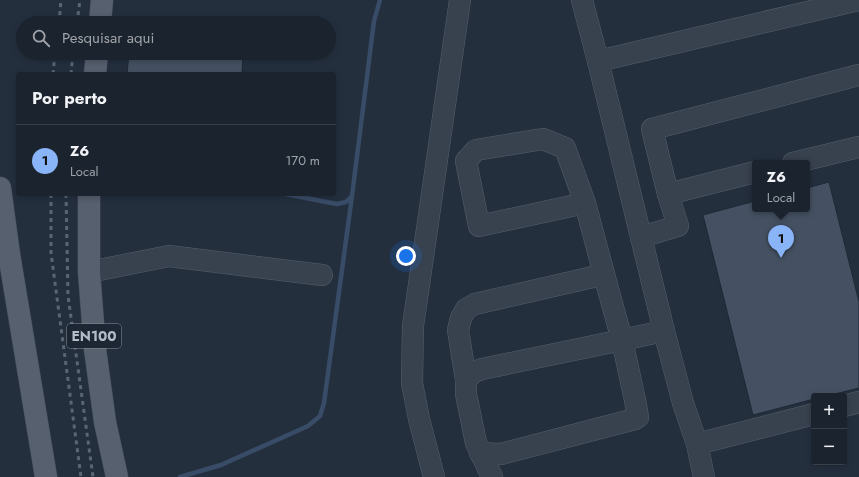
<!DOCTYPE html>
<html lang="pt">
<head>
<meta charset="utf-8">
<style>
  body { margin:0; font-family:Jost,sans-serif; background:#242b36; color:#f1f3f6 }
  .controls { position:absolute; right:12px; bottom:12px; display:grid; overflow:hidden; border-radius:4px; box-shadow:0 2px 6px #0003 }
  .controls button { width:36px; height:36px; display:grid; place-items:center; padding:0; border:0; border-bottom:1px solid #39404a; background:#1b232e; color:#f1f3f6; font:20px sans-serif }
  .you { position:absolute; left:406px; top:256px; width:14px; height:14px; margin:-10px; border:3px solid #fff; border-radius:50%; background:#1a73e8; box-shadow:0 0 0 6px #1a73e833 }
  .badge { display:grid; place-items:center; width:26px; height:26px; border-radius:50%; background:#8ab4f8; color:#111; font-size:13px; font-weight:700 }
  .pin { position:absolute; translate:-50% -33px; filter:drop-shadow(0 1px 2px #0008) }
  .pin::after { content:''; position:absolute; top:21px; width:14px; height:12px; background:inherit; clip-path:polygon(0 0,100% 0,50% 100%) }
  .popup { position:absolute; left:752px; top:160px; width:58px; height:52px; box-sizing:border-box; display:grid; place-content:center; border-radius:4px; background:#1b232e; filter:drop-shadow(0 1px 3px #0005); font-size:13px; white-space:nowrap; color:#a0a4aa }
  .popup b { font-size:15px; color:#f1f3f6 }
  .popup::after { content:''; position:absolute; left:50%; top:100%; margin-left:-8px; border:8px solid transparent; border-top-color:#1b232e }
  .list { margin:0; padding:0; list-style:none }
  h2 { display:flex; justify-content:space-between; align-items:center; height:52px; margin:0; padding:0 16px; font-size:17px }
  h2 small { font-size:13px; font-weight:400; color:#a0a4aa }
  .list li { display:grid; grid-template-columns:26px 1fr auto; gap:12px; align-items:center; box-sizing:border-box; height:72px; padding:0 16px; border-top:1px solid #39404a }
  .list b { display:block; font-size:15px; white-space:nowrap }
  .list p { margin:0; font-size:13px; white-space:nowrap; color:#a0a4aa }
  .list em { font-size:13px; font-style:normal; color:#a0a4aa }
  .icon { flex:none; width:22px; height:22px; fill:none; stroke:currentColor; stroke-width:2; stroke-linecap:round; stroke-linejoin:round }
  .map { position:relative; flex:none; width:859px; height:477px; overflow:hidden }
  .search { position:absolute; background:#1b232e; box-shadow:0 2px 6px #0003; left:16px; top:16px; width:320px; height:44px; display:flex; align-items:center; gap:10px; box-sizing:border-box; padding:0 14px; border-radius:22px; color:#a0a4aa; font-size:15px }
  .panel { position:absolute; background:#1b232e; box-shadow:0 2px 6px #0003; left:16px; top:72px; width:320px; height:124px; border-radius:4px }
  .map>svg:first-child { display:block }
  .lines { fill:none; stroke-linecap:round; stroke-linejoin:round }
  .stream { stroke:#394c67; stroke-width:4.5 }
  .building { fill:#455162; stroke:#1f2835 }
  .minor-casing { stroke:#565f6c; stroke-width:22 }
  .major-casing { stroke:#414a57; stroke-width:23 }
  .minor { stroke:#38414e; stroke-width:21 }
  .major { stroke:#56606e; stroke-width:22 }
  .rail { stroke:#5a6575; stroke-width:3; stroke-dasharray:4 4; stroke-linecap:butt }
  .labels { text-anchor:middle; stroke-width:3.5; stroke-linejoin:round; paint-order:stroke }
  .shield { fill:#1d2633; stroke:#878f9c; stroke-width:1 }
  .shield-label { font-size:14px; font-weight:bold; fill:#b4bcc9 }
</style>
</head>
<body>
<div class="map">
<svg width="859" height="477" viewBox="0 0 859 477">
  <rect width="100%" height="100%" fill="#242f3e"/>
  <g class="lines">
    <g class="stream">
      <path d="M285,194l52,10 9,-2 6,-6"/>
      <path d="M180,477l41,-12 87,-39 12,-10 4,-13 28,-207 22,-175 6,-21"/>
    </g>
  </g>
  <g class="building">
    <path d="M129,53h114l-1,21h-115z"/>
    <path d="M829,182l30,120v86l-32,8h-13v3l-61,16 -50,-200 52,-14v8h52v-21z"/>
  </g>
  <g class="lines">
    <defs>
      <g id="minor">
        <path d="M582,0l16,61 66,270 19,72 14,41 7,33"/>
        <path d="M598,61l261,-61"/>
        <path d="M793,163l66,-16"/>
        <path d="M668,194l87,-22"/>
        <path d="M641,237l37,-11 -10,-32 -16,-65 207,-54"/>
        <path d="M89,272l80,-16 153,19"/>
        <path d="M466,380l8,-8 8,-3 140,-29 42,-9"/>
        <path d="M844,406l15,-4"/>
        <path d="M697,444l117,-30"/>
        <path d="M480,453l21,1 134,-35 3,-2 -3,-17 -13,-60 -14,-51 -23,-86 -20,-55 -22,-9 -67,11 -10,11 13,65 106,-23"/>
        <path d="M434,477l-15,-58 -7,-36 1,-57 47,-326"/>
        <path d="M492,477l-16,-34 -10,-49v-14l-8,-50 3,-12 5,-9 9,-5 118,-27h11"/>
      </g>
      <g id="major">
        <path d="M100,23l2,-23"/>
        <path d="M95,74l2,-21"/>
        <path d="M0,188l9,66 37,223"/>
        <path d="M89,194v78l6,77 10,73 12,55"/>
      </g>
    </defs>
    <use href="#minor" class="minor-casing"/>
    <use href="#major" class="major-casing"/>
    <use href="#minor" class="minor"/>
    <use href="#major" class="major"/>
    <g class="rail">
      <path d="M59,23l2,-23"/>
      <path d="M77,23l3,-23"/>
      <path d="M53,74l2,-21"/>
      <path d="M71,74l2,-21"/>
      <path d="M51,194v59l30,224"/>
      <path d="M66,194l2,102 25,181"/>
    </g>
  </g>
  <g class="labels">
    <rect class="shield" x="67" y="324" width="54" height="24" rx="3"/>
    <g class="shield-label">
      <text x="94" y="341">EN100</text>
    </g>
  </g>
</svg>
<div class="controls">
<button>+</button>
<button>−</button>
</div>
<div class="you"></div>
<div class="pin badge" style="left:781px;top:258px">1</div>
<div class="popup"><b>Z6</b>Local</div>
<div class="search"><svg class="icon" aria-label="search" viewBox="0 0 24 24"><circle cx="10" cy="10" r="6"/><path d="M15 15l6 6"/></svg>Pesquisar aqui</div>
<section class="panel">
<h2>Por perto<small></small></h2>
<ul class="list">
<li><span class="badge">1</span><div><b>Z6</b><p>Local</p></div><em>170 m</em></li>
</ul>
</section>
</div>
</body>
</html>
